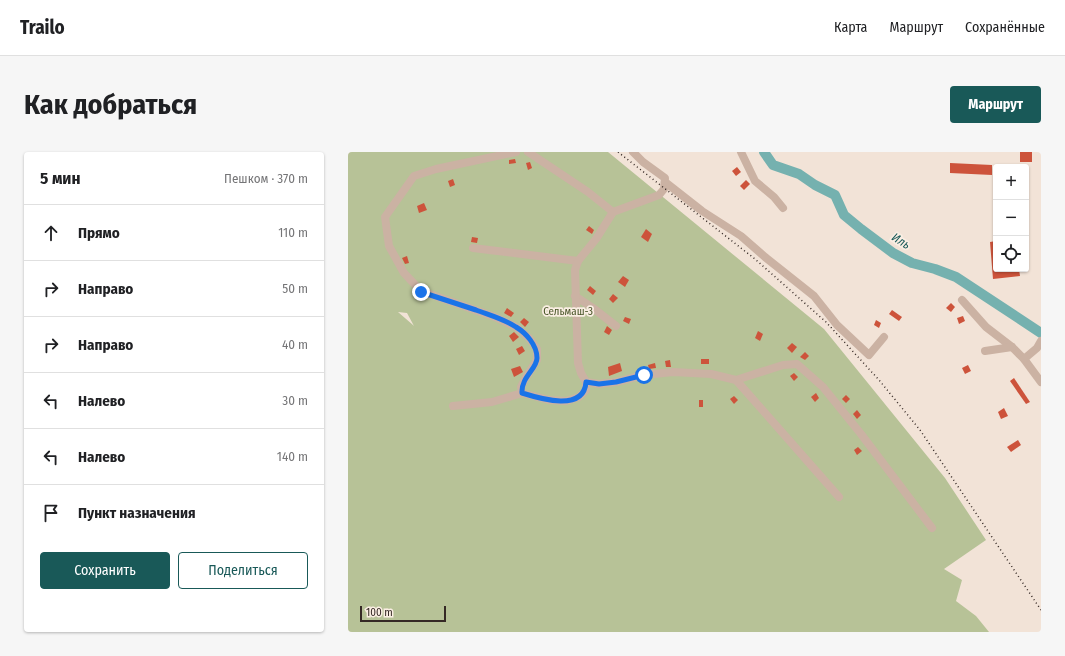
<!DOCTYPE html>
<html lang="ru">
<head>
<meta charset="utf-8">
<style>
  body { margin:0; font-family:"Fira Sans Condensed",sans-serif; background:#f6f6f6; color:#202124 }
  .controls { position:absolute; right:12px; top:12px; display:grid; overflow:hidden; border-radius:4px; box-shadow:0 1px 3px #0004 }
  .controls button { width:36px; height:36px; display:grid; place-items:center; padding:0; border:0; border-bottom:1px solid #e0e0e0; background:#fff; color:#202124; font:20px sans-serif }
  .scale { position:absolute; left:12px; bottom:10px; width:86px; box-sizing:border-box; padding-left:4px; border:2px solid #352925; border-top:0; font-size:11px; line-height:14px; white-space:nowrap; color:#352925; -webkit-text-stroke:3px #faeee3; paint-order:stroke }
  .stop { position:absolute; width:12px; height:12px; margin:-9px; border:3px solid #1a73e8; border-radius:50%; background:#fff }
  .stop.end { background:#1a73e8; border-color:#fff; box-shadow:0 1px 4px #0008 }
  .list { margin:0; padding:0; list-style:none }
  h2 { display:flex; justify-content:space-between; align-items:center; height:52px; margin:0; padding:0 16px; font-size:17px }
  h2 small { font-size:13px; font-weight:400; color:#757577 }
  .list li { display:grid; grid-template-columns:26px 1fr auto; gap:12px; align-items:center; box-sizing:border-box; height:56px; padding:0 16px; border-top:1px solid #e0e0e0 }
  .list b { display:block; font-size:15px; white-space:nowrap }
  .list em { font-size:13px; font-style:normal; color:#757577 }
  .actions { display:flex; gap:8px; padding:12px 16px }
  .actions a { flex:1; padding:9px 0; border:1px solid #195958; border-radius:4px; text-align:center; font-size:14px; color:#195958 }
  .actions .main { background:#195958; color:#fff }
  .icon { flex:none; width:22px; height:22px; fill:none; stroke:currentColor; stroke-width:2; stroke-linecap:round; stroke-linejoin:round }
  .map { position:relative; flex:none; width:693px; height:480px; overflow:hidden; border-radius:4px }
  header { display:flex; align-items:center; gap:24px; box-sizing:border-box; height:56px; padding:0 20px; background:#fff; border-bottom:1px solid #e0e0e0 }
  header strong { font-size:19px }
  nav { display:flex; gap:22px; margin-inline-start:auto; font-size:14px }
  .intro { display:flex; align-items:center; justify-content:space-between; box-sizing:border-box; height:96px; padding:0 24px }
  h1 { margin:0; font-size:28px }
  .button { padding:10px 18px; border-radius:4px; background:#195958; color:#fff; font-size:14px; font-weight:700 }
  main { display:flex; gap:24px; padding:0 24px }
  aside { flex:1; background:#fff; border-radius:4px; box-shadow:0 1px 3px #0004 }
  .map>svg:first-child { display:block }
  .green { fill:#b7c297; fill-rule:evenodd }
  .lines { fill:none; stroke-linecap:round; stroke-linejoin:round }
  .river { stroke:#75b1af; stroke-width:10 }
  .building { fill:#cd533b }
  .minor { stroke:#cbb2a3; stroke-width:8 }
  .rail { stroke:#352925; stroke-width:1.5; stroke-dasharray:1 3; stroke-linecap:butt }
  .route { stroke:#1a73e8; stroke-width:5 }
  .labels { text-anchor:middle; stroke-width:3.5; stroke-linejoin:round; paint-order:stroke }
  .park-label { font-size:11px; fill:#485528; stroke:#faeee3 }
  .water-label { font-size:12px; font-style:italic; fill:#195958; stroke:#faeee3 }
</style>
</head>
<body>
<header>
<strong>Trailo</strong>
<nav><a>Карта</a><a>Маршрут</a><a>Сохранённые</a></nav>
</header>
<div class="intro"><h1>Как добраться</h1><a class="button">Маршрут</a></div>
<main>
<aside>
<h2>5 мин<small>Пешком · 370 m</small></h2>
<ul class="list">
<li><svg class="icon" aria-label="ahead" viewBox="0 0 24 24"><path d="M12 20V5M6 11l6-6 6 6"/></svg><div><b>Прямо</b></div><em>110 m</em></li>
<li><svg class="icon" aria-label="right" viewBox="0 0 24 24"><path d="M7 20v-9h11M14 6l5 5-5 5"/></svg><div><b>Направо</b></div><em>50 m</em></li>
<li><svg class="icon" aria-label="right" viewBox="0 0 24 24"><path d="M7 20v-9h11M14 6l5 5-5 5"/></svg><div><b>Направо</b></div><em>40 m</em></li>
<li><svg class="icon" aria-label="left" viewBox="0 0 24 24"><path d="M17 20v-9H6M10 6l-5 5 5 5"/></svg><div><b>Налево</b></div><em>30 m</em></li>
<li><svg class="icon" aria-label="left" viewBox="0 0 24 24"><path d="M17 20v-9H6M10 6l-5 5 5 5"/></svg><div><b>Налево</b></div><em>140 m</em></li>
<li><svg class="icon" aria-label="arrive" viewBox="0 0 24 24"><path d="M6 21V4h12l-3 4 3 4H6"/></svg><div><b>Пункт назначения</b></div></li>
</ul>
<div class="actions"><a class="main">Сохранить</a><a>Поделиться</a></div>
</aside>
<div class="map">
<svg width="693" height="480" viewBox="0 0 693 480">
  <rect width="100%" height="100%" fill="#f2e3d7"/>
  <path class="green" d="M0,0h260l216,177 121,149 41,62 -42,29 18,11 -6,21 20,15 13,16h-641zM50,160l9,1 7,13 -1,-1z"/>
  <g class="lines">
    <path class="river" d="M416,0l9,13 26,9 16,11 20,10 9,20 17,14 32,24 19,10 23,6 21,8 85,56"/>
  </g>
  <g class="building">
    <rect x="672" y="0" width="12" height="10"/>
    <path d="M167,7l1,4 -7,1v-4z"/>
    <path d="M182,10l2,6 -4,2 -2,-7z"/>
    <path d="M602,11l42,2v10l-42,-2z"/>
    <path d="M389,15l4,5 -5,4 -4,-5z"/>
    <path d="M105,27l2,6 -5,2 -2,-6z"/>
    <path d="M398,28l4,4 -6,6 -4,-4z"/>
    <path d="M76,51l3,7 -8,3 -2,-7z"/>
    <path d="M241,74l5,4 -2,4 -6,-4z"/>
    <path d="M298,77l6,5 -4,8 -7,-5z"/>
    <path d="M124,85l6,1 -1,5 -6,-1z"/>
    <path d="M648,89v28h23l1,7 -27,3 -3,-37z"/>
    <path d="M59,104l2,7 -4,1 -3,-6z"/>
    <path d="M275,124l6,4 -4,7 -7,-5z"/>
    <path d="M242,134l6,5 -3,4 -6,-5z"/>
    <path d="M265,142l5,4 -5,5 -4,-4z"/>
    <path d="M603,151l4,4 -4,5 -5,-4z"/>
    <path d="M159,156l7,5 -3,4 -7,-4z"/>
    <path d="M544,158l10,7 -3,4 -10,-7z"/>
    <path d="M615,164l2,5 -6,3 -2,-6z"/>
    <path d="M277,165l6,2 -2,5 -6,-3z"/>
    <path d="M176,166l5,4 -4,5 -5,-5z"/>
    <path d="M528,168l5,3 -2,5 -5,-3z"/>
    <path d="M259,174l5,4 -3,5 -5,-3z"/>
    <path d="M410,179l5,3 -3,7 -5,-3z"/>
    <path d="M166,180l5,5 -6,5 -4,-6z"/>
    <path d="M444,191l5,4 -5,6 -5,-5z"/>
    <path d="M174,194l3,5 -6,4 -3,-6z"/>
    <path d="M457,200l4,4 -4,4 -5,-3z"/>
    <rect x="353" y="207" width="8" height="5"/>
    <path d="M322,208l1,7h-5l-1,-6z"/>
    <path d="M272,211l2,8 -13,5 -1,-9z"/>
    <path d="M307,211l1,5 -7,1 -1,-4z"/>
    <path d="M620,213l3,6 -6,3 -3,-6z"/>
    <path d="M172,214l3,6 -9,5 -3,-8z"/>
    <path d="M446,221l4,4 -4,4 -4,-5z"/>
    <path d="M666,226l16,24 -4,2 -16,-23z"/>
    <path d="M468,241l3,5 -4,4 -4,-5z"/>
    <path d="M498,243l4,4 -4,4 -4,-4z"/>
    <path d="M386,244l4,4 -4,4 -4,-5z"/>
    <rect x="351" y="248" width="4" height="7"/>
    <path d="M656,256l4,8 -7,3 -3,-7z"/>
    <path d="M509,258l4,5 -4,4 -4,-5z"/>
    <path d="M670,288l3,5 -10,7 -4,-5z"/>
    <path d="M510,295l4,4 -5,4 -3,-5z"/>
  </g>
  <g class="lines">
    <g class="minor">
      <path d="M168,0l-80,17 -22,7 -29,41 4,29 15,27 17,18 74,26 21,10 13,11 8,11v11l-12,19 -4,8 1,6"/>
      <path d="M180,0l60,40 25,20"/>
      <path d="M393,0l14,29 19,16 9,11"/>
      <path d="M317,30l37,29 39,25 24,21 49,39 23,29 32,30 15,-18"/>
      <path d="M125,96l105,13"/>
      <path d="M227,144l18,12 23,18"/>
      <path d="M614,148l24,27 26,20 12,12 17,23"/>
      <path d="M637,199l27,-4"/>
      <path d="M676,207l13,-11 4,-7"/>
      <path d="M388,228l47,-15 14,-1 26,23 38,47 71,94"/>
      <path d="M238,230l13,2 17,-2 28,-7 29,-3 38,2 25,6 103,117"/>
      <path d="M105,254l39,-4 30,-9 27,7 17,1 13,-4 7,-7v-8l-5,-9 -3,-10 -3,-93 3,-9 18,-22 17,-27 46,-17 5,-6 1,-11 -22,-16 -10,-10"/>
    </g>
    <path class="rail" d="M270,0l137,107 71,63 53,58 41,50 121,180"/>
  </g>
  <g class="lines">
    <path class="route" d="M73,140c18,6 37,12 55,18 13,5 28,9 40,17 10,6 21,18 21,31 0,11 -16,19 -15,35 19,6 62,19 64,-11l13,2 17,-2 28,-7"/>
  </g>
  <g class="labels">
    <g class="park-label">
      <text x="220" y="163">Сельмаш-3</text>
    </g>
    <g class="water-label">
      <text transform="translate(553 89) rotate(33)" y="4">Иль</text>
    </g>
  </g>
</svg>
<div class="controls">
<button>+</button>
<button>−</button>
<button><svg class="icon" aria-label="locate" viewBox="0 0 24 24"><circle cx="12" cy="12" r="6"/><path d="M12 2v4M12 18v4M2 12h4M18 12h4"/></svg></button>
</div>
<div class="scale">100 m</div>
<div class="stop" style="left:296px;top:223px"></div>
<div class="stop end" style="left:73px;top:140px"></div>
</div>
</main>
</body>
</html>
